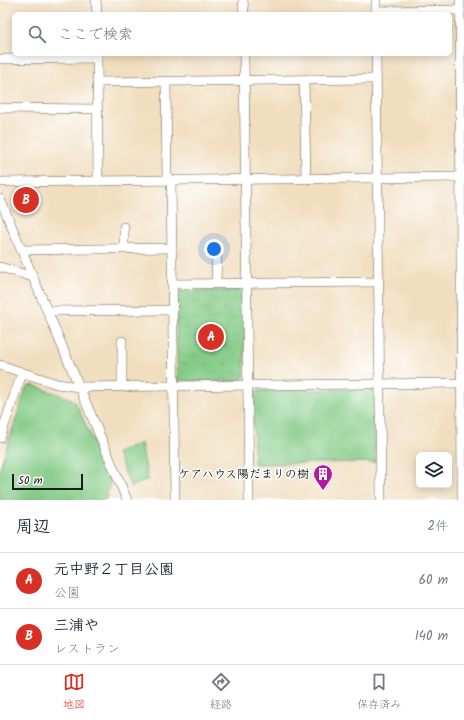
<!DOCTYPE html>
<html lang="ja">
<head>
<meta charset="utf-8">
<style>
  body { margin:0; font-family:Kalam,"Klee One",sans-serif; background:#f2f2f3; color:#1f2937 }
  .controls { position:absolute; right:12px; bottom:12px; display:grid; overflow:hidden; border-radius:6px; box-shadow:0 2px 10px #0003 }
  .controls button { width:36px; height:36px; display:grid; place-items:center; padding:0; border:0; border-bottom:1px solid #e0e1e3; background:#fff; color:#1f2937; font:20px sans-serif }
  .scale { position:absolute; left:12px; bottom:10px; width:71px; box-sizing:border-box; padding-left:4px; border:2px solid #1c1c1c; border-top:0; font-size:11px; line-height:14px; white-space:nowrap; color:#1c1c1c; -webkit-text-stroke:3px #fff; paint-order:stroke }
  .you { position:absolute; left:214px; top:249px; width:14px; height:14px; margin:-10px; border:3px solid #fff; border-radius:50%; background:#1a73e8; box-shadow:0 0 0 6px #1a73e833 }
  .badge { display:grid; place-items:center; width:26px; height:26px; border-radius:50%; background:#d93025; color:#fff; font-size:13px; font-weight:700 }
  .pin { position:absolute; translate:-50% -50%; border:2px solid #fff; box-shadow:0 1px 4px #0006 }
  .list { margin:0; padding:0; list-style:none }
  h2 { display:flex; justify-content:space-between; align-items:center; height:52px; margin:0; padding:0 16px; font-size:17px }
  h2 small { font-size:13px; font-weight:400; color:#747a83 }
  .list li { display:grid; grid-template-columns:26px 1fr auto; gap:12px; align-items:center; box-sizing:border-box; height:56px; padding:0 16px; border-top:1px solid #e0e1e3 }
  .list b { display:block; font-size:15px; white-space:nowrap }
  .list p { margin:0; font-size:13px; white-space:nowrap; color:#747a83 }
  .list em { font-size:13px; font-style:normal; color:#747a83 }
  .icon { flex:none; width:22px; height:22px; fill:none; stroke:currentColor; stroke-width:2; stroke-linecap:round; stroke-linejoin:round }
  .map { position:relative; flex:none; width:464px; height:500px; overflow:hidden }
  .search { position:absolute; background:#fff; box-shadow:0 2px 10px #0003; left:12px; right:12px; top:12px; height:44px; display:flex; align-items:center; gap:10px; box-sizing:border-box; padding:0 14px; border-radius:6px; color:#747a83; font-size:15px }
  .sheet { height:164px; background:#fff }
  nav { display:flex; justify-content:space-around; align-items:center; box-sizing:border-box; height:56px; border-top:1px solid #e0e1e3; background:#fff; font-size:11px; color:#747a83 }
  nav a { display:grid; justify-items:center; gap:2px }
  nav .on { color:#d93025 }
  .map>svg:first-child { display:block }
  .green { fill:#84cb86; stroke:#507451 }
  .park { fill:url(#park-crowns); stroke:#507451 }
  .lines { fill:none; stroke-linecap:round; stroke-linejoin:round }
  .minor-casing { stroke:#676055; stroke-width:10 }
  .minor { stroke:#fff; stroke-width:9 }
  .labels { text-anchor:middle; stroke-width:3; stroke-linejoin:round; paint-order:stroke }
  .poi-label { font-size:12px; font-weight:bold; fill:#1c1c1c; stroke:#fff; text-anchor:end }
</style>
</head>
<body>
<div class="map">
<svg width="464" height="500" viewBox="0 0 464 500">
  <defs>
    <pattern id="park-crowns" width="20" height="18" patternUnits="userSpaceOnUse"><rect width="20" height="18" fill="#84cb86"/><path d="M2 6a3 3 0 1 1 6 0M12 15a3 3 0 1 1 6 0" fill="none" stroke="#71ae73"/></pattern>
  </defs>
  <rect width="100%" height="100%" fill="#fff"/>
  <filter id="ink" filterUnits="userSpaceOnUse"><feTurbulence type="fractalNoise" baseFrequency=".025" numOctaves="2"/><feDisplacementMap in="SourceGraphic" scale="8" xChannelSelector="R" yChannelSelector="G"/><feConvolveMatrix kernelMatrix="1 2 1 2 8 2 1 2 1" color-interpolation-filters="sRGB"/></filter>
  <filter id="wash" filterUnits="userSpaceOnUse"><feTurbulence type="fractalNoise" baseFrequency=".012" numOctaves="4" result="noise"/><feDisplacementMap in="SourceGraphic" scale="16" xChannelSelector="R" yChannelSelector="G"/><feGaussianBlur stdDeviation="0.9" result="paint"/><feColorMatrix in="noise" values="0 0 0 0 0 0 0 0 0 0 0 0 0 0 0 0 0 1.4 0 .05"/><feComposite in="paint" operator="in"/></filter>
  <g filter="url(#wash)">
    <rect width="100%" height="100%" fill="#f1debf"/>
    <g class="green">
      <path d="M32,385l40,14 4,4 35,79 -6,18h-105v-32l26,-80z"/>
      <path d="M374,389l1,73 -121,2 -1,-73z"/>
      <path d="M141,443l7,36 -17,8 -14,-34z"/>
    </g>
    <path class="park" d="M240,290l5,7 -1,80 -5,4h-61l-3,-90z"/>
  </g>
  <g filter="url(#ink)">
    <g class="lines">
      <defs>
        <g id="minor">
          <path d="M96,0l1,14"/>
          <path d="M243,0l1,14"/>
          <path d="M376,0v14"/>
          <path d="M460,0l2,500"/>
          <path d="M376,11l84,-1"/>
          <path d="M97,54l1,127"/>
          <path d="M244,54l5,446"/>
          <path d="M376,54l5,446"/>
          <path d="M0,59l97,-1"/>
          <path d="M304,80l2,99"/>
          <path d="M97,82l279,-3"/>
          <path d="M166,82l1,98"/>
          <path d="M0,108l97,1"/>
          <path d="M171,180l4,320"/>
          <path d="M0,182l464,-5"/>
          <path d="M0,199l127,301"/>
          <path d="M124,227v22"/>
          <path d="M21,250l151,-2"/>
          <path d="M0,267l33,10"/>
          <path d="M216,283l1,-35"/>
          <path d="M172,284l206,-2"/>
          <path d="M47,311l126,-1"/>
          <path d="M122,341v45"/>
          <path d="M0,365l57,19 22,3 383,-4"/>
          <path d="M0,438l22,-65"/>
        </g>
      </defs>
      <use href="#minor" class="minor-casing"/>
      <use href="#minor" class="minor"/>
    </g>
  </g>
  <defs>
    <symbol id="building-pin" viewBox="-11 -11 22 30"><path d="M0 17L-7.5 6A9.5 9.5 0 1 1 7.5 6Z" fill="#b5179e" stroke="#fff"/><path d="M-4-6H4V6H1V3H-1V6H-4ZM-2.5-4.3h1.7v1.8h-1.7ZM.8-4.3h1.7v1.8H.8ZM-2.5-1h1.7V.8h-1.7ZM.8-1h1.7V.8H.8Z" fill="#fff"/></symbol>
  </defs>
  <g fill-rule="evenodd">
    <use href="#building-pin" x="312" y="463" width="22" height="30"/>
  </g>
  <g class="labels">
    <g class="poi-label">
      <text x="309" y="478">ケアハウス陽だまりの樹</text>
    </g>
  </g>
</svg>
<div class="controls">
<button><svg class="icon" aria-label="layers" viewBox="0 0 24 24"><path d="M12 4l9 5-9 5-9-5zM3 14l9 5 9-5"/></svg></button>
</div>
<div class="scale">50 m</div>
<div class="you"></div>
<div class="pin badge" style="left:211px;top:337px">A</div>
<div class="pin badge" style="left:26px;top:200px">B</div>
<div class="search"><svg class="icon" aria-label="search" viewBox="0 0 24 24"><circle cx="10" cy="10" r="6"/><path d="M15 15l6 6"/></svg>ここで検索</div>
</div>
<section class="sheet">
<h2>周辺<small>2件</small></h2>
<ul class="list">
<li><span class="badge">A</span><div><b>元中野２丁目公園</b><p>公園</p></div><em>60 m</em></li>
<li><span class="badge">B</span><div><b>三浦や</b><p>レストラン</p></div><em>140 m</em></li>
</ul>
</section>
<nav>
<a class="on"><svg class="icon" aria-label="map" viewBox="0 0 24 24"><path d="M3 6l6-2 6 2 6-2v14l-6 2-6-2-6 2zM9 4v14M15 6v14"/></svg>地図</a>
<a><svg class="icon" aria-label="directions" viewBox="0 0 24 24"><path d="M12 3l9 9-9 9-9-9zM9 14v-3h6M13 9l2 2-2 2"/></svg>経路</a>
<a><svg class="icon" aria-label="saved" viewBox="0 0 24 24"><path d="M7 4h10v16l-5-4-5 4z"/></svg>保存済み</a>
</nav>
</body>
</html>
